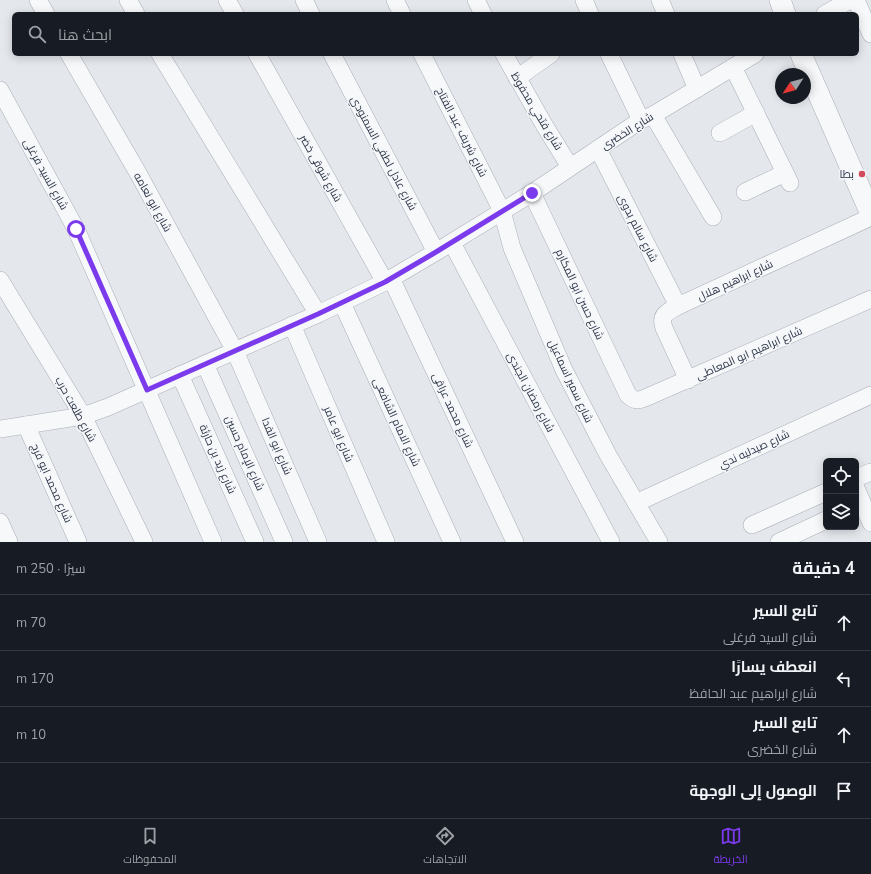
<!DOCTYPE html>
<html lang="ar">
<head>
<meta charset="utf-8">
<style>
  body { margin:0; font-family:"Nunito Sans",Cairo,sans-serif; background:#20242c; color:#f1f3f6; direction:rtl }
  .controls { position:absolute; right:12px; bottom:12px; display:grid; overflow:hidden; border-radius:6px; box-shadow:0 2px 10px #0003 }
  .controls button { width:36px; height:36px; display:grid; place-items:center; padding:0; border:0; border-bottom:1px solid #363941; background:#171b24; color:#f1f3f6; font:20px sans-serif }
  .compass { position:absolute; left:775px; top:68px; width:36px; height:36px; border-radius:50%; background:#171b24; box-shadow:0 2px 10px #0003; rotate:234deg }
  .stop { position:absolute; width:12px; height:12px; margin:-9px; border:3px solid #7c3aed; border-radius:50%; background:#fff }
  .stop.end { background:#7c3aed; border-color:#fff; box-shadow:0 1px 4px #0008 }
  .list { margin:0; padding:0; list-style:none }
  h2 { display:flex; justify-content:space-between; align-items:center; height:52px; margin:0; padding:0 16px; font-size:17px }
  h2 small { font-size:13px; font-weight:400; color:#9ea1a6 }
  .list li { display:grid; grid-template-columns:26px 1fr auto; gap:12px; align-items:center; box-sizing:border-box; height:56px; padding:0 16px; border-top:1px solid #363941 }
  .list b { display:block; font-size:15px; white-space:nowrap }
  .list p { margin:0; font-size:13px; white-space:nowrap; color:#9ea1a6 }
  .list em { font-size:13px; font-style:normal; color:#9ea1a6 }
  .icon { flex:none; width:22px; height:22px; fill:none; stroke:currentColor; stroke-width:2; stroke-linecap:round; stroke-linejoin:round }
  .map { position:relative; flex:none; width:871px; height:542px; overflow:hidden; direction:ltr }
  .search { position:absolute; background:#171b24; box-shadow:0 2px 10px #0003; left:12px; right:12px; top:12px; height:44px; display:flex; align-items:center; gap:10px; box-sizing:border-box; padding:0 14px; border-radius:6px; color:#9ea1a6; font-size:15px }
  .sheet { height:276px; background:#171b24 }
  nav { display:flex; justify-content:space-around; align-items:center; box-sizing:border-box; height:56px; border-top:1px solid #363941; background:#171b24; font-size:11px; color:#9ea1a6 }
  nav a { display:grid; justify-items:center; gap:2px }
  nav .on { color:#7c3aed }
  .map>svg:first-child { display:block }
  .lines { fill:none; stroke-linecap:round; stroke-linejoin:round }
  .minor-casing { stroke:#a9aeb7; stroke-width:18 }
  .tertiary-casing { stroke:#a9aeb7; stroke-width:22 }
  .minor { stroke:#f7f8fa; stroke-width:17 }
  .tertiary { stroke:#f7f8fa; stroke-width:21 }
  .route { stroke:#7c3aed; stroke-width:5 }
  .poi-dot { fill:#d1495b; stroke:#f4f6f9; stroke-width:1.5 }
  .labels { text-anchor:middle; stroke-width:3; stroke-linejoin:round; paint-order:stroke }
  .street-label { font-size:11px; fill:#2b3445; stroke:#f4f6f9 }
  .poi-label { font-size:11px; fill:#2b3445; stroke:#f4f6f9; text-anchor:end }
</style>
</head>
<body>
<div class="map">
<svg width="871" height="542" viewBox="0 0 871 542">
  <rect width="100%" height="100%" fill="#e4e7ec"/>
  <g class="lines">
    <defs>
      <g id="minor">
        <path d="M38,0l8,14"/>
        <path d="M128,0l8,14"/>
        <path d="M227,0l8,14"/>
        <path d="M304,0l7,14"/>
        <path d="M395,0l7,14"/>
        <path d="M476,0l7,14"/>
        <path d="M584,0l6,14"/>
        <path d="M660,0l6,14"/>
        <path d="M856,0l15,34"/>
        <path d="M825,14l25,-14"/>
        <path d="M69,54l69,119 97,178 83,191"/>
        <path d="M160,54l158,260"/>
        <path d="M257,54l128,228"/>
        <path d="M332,54l104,198"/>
        <path d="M422,54l80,157 10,37 52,122 44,85 51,87"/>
        <path d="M504,54l39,69 27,44"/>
        <path d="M609,54l32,66"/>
        <path d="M682,54l15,35"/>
        <path d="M733,67l57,116"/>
        <path d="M517,78l34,-24"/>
        <path d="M0,90l76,139 137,313"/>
        <path d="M653,115l60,102"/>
        <path d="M720,133l36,-20"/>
        <path d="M598,149l80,157"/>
        <path d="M745,192l40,-19"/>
        <path d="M532,193l96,202c6,6 10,6 17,3l226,-99"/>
        <path d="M452,243l159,299"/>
        <path d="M391,278l124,264"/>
        <path d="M0,280l83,136 61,126"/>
        <path d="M342,303l110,239"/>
        <path d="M292,325l94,217"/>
        <path d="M205,364l79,178"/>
        <path d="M180,375l75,167"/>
        <path d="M688,380l-24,-52c-5,-14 4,-16 14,-22l193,-89"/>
        <path d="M26,425l52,117"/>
        <path d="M0,429l83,-13 25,-9 210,-93 67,-32 51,-30 96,-59 109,-73 12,-5 102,-61"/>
        <path d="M856,478l15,-6"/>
        <path d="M856,488l15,35"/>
        <path d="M636,503l235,-108"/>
        <path d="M0,522l9,20"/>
        <path d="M752,525l74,-33"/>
        <path d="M779,542l47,-22"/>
      </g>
      <g id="tertiary">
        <path d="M780,0l5,14"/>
        <path d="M801,54l70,160"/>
      </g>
    </defs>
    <use href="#minor" class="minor-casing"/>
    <use href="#tertiary" class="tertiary-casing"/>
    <use href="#minor" class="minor"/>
    <use href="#tertiary" class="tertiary"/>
  </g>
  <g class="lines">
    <path class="route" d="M76,229l71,161 171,-76 67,-32 51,-30 96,-59"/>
  </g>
  <circle class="poi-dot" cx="862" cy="174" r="4"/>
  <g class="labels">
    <g class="street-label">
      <text transform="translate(537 111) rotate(59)" y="4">شارع فتحي محفوظ</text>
      <text transform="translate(627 131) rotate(-32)" y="4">شارع الخضرى</text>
      <text transform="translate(462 132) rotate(63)" y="4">شارع شريف عبد الفتاح</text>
      <text transform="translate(384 153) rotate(62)" y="4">شارع عادل لطفي السمنودي</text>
      <text transform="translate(321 168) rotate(61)" y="4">شارع شوقى خضر</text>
      <text transform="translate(46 174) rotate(61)" y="4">شارع السيد فرغلى</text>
      <text transform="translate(153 202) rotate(61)" y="4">شارع ابو نعامه</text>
      <text transform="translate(638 228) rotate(63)" y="4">شارع سالم بدوى</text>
      <text transform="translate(735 280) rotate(-25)" y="4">شارع ابراهيم هلال</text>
      <text transform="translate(580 294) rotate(65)" y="4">شارع حسن ابو المكارم</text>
      <text transform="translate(749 353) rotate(-24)" y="4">شارع ابراهيم ابو المعاطى</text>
      <text transform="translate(571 381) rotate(65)" y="4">شارع سمير اسماعيل</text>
      <text transform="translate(531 392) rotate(62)" y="4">شارع رمضان الجندى</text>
      <text transform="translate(76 409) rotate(61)" y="4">شارع طلعت حرب</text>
      <text transform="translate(453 410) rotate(65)" y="4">شارع محمد عراقى</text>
      <text transform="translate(397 422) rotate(65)" y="4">شارع الامام الشافعى</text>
      <text transform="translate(339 434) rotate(67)" y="4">شارع ابو عامر</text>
      <text transform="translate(277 446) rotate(67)" y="4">شارع ابو الفدا</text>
      <text transform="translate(754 449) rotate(-25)" y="4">شارع صيدليه ندي</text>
      <text transform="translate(245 453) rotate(66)" y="4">شارع الإمام حسين</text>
      <text transform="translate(218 459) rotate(66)" y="4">شارع زيد بن حارثة</text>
      <text transform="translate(52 483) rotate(66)" y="4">شارع محمد ابو فرج</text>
    </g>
    <g class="poi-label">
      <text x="854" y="178">بطا</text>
    </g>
  </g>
</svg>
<div class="controls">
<button><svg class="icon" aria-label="locate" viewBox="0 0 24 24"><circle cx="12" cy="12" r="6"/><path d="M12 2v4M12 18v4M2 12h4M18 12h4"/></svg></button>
<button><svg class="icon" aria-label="layers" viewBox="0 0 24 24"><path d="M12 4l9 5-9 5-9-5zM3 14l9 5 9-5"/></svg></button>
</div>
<svg class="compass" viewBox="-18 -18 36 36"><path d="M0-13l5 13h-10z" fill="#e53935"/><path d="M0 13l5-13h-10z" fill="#9ea1a6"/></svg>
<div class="stop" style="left:76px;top:229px"></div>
<div class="stop end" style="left:532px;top:193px"></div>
<div class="search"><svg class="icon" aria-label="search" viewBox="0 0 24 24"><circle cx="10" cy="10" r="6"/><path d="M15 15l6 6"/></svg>ابحث هنا</div>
</div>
<section class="sheet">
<h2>4 دقيقة<small>سيرًا · 250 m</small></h2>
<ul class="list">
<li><svg class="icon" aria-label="ahead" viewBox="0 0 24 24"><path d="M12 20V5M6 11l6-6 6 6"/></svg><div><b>تابع السير</b><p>شارع السيد فرغلى</p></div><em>70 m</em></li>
<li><svg class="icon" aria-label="left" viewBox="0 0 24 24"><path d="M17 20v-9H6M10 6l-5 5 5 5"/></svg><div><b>انعطف يسارًا</b><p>شارع ابراهيم عبد الحافظ</p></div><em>170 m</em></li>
<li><svg class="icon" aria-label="ahead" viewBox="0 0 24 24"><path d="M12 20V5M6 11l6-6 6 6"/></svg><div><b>تابع السير</b><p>شارع الخضرى</p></div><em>10 m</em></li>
<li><svg class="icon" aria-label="arrive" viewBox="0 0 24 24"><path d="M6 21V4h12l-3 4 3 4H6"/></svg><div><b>الوصول إلى الوجهة</b></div></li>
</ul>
</section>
<nav>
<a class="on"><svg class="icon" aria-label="map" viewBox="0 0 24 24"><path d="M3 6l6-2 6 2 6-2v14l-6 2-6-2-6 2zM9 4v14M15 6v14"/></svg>الخريطة</a>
<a><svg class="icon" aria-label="directions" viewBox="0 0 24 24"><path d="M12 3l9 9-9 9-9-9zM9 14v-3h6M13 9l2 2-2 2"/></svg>الاتجاهات</a>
<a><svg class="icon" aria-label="saved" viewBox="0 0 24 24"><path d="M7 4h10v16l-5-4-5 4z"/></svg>المحفوظات</a>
</nav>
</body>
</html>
